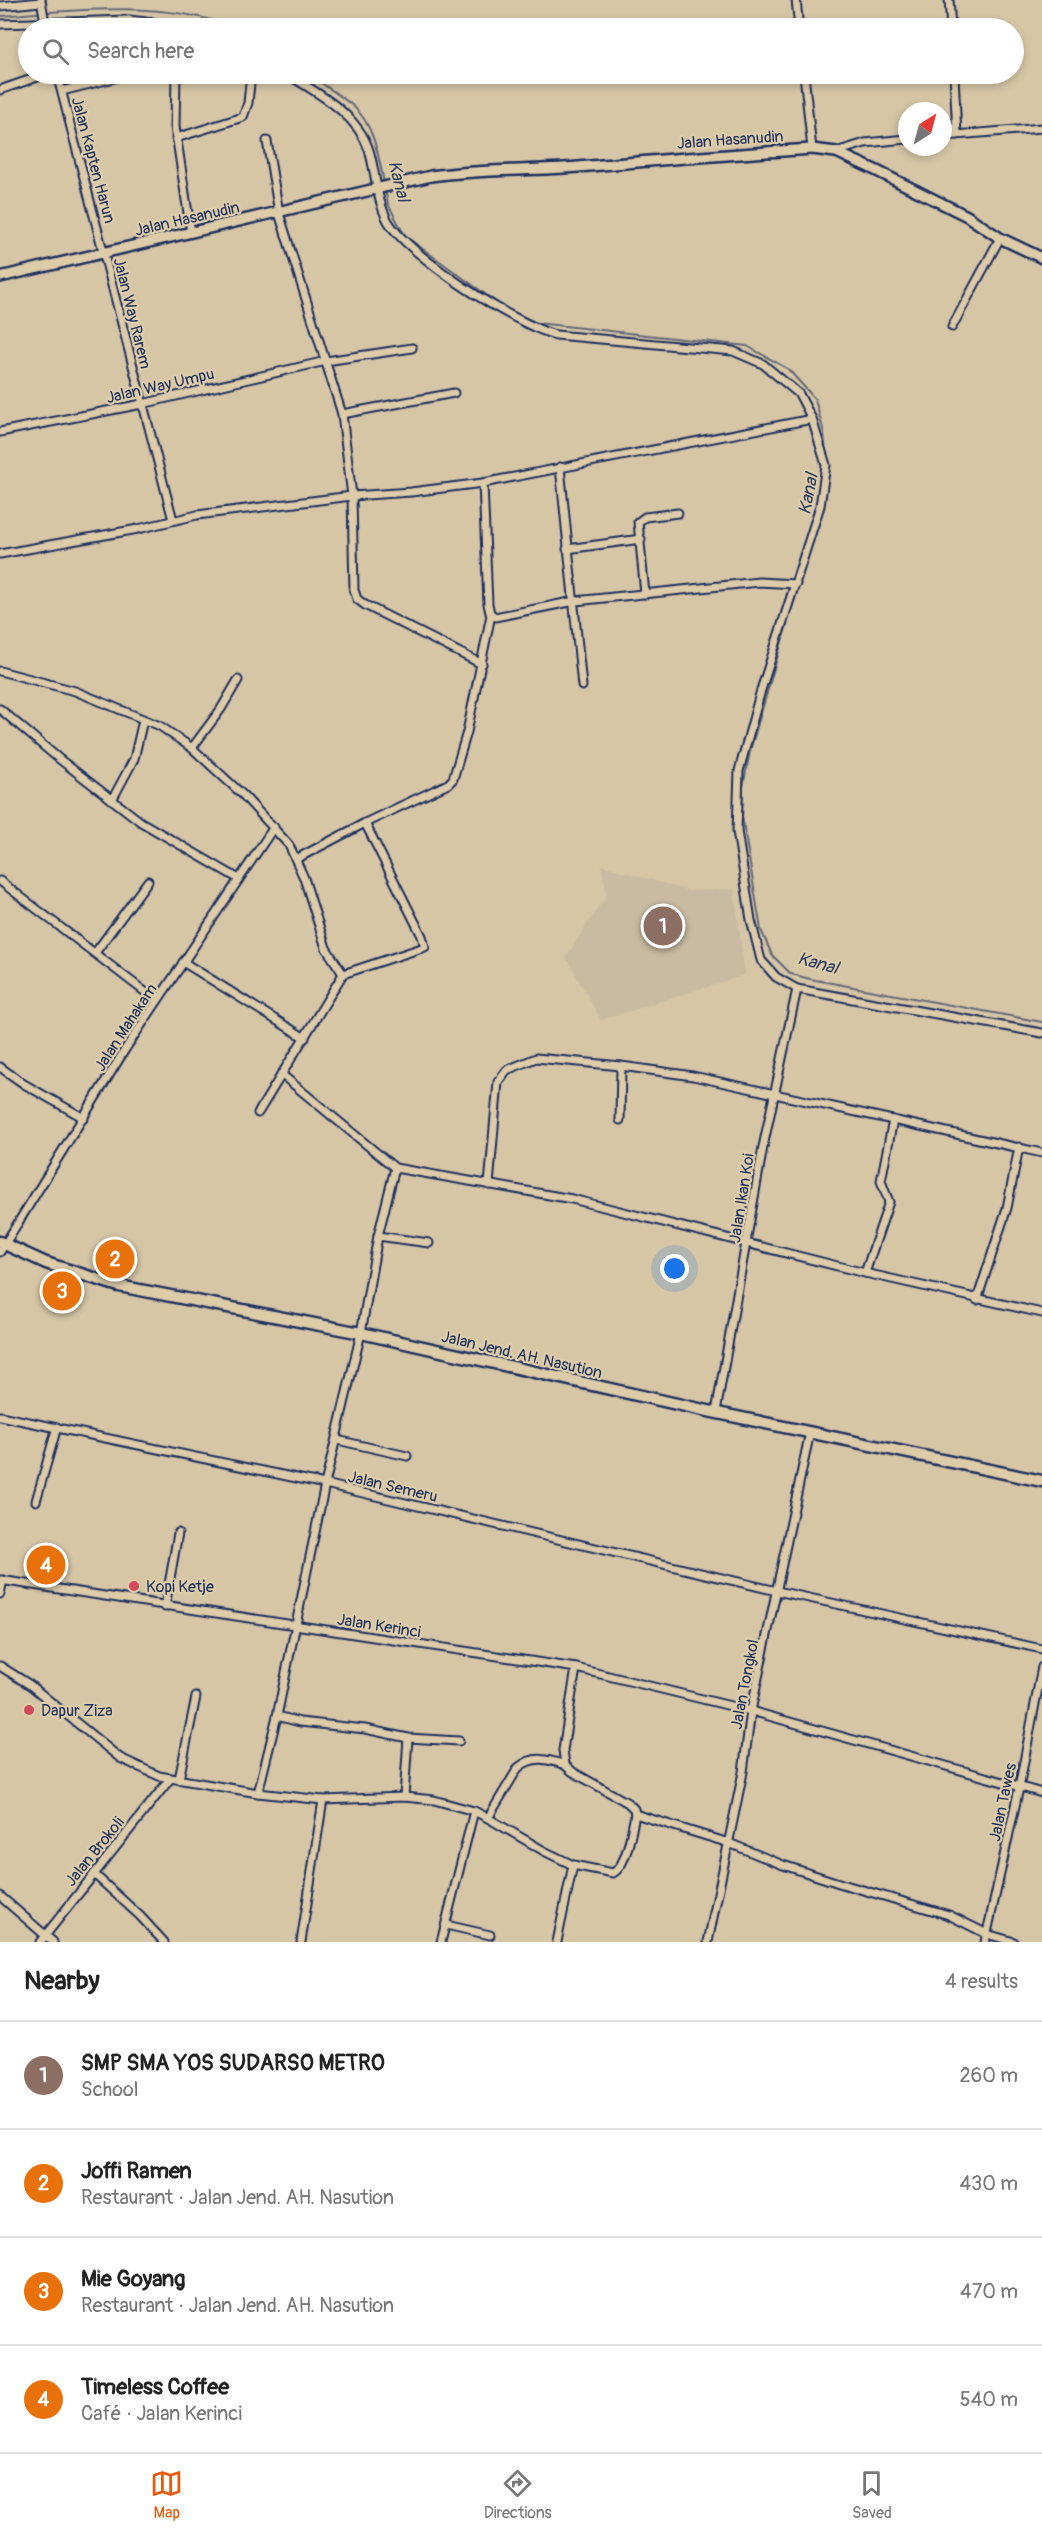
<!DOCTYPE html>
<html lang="en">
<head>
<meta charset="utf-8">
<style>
  body { margin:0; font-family:Pangolin,sans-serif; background:#f6f6f6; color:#222 }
  .compass { position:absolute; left:898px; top:102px; width:54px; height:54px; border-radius:50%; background:#fff; box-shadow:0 3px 9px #0003; rotate:36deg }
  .you { position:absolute; left:675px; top:1269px; width:21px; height:21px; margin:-15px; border:4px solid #fff; border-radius:50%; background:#1a73e8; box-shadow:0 0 0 9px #1a73e833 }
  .badge { display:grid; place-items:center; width:39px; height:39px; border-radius:50%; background:#ea580c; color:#fff; font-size:20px; font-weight:700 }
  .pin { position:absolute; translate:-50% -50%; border:3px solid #fff; box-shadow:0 2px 6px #0006 }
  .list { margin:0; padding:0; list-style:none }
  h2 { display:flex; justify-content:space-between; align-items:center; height:78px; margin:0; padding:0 24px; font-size:26px }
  h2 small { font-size:20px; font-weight:400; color:#767676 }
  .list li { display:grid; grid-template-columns:39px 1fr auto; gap:18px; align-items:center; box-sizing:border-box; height:108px; padding:0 24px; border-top:2px solid #e0e0e0 }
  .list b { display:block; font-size:22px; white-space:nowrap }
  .list p { margin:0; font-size:20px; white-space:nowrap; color:#767676 }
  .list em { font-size:20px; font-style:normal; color:#767676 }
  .icon { flex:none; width:33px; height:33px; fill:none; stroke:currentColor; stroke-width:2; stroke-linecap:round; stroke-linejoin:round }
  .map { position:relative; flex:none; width:1042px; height:1942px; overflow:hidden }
  .search { position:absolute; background:#fff; box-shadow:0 3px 9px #0003; left:18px; right:18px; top:18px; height:66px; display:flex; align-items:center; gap:15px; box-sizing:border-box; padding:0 21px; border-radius:33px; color:#767676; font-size:22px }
  .sheet { height:510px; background:#fff }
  nav { display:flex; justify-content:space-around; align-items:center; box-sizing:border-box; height:84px; border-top:2px solid #e0e0e0; background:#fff; font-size:16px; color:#767676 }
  nav a { display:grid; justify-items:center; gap:3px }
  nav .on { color:#ea580c }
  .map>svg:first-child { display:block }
  .built { fill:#c8bba1 }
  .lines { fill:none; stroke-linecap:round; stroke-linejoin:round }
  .stream { stroke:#64697a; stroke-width:2 }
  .minor-casing { stroke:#1b2f5e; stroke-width:11 }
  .secondary-casing { stroke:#1b2f5e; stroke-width:14 }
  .trunk-casing { stroke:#1b2f5e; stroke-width:15 }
  .minor { stroke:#decca9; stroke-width:7 }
  .secondary { stroke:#decca9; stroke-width:9 }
  .trunk { stroke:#decca9; stroke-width:10 }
  .poi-dot { fill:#d1495b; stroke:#decca9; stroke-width:2 }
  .labels { text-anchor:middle; stroke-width:4.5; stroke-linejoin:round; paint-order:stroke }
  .street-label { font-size:16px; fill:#1b2f5e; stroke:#decca9 }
  .poi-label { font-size:16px; fill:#1b2f5e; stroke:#decca9; text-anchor:start }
  .water-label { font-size:18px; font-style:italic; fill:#2d3e65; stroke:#decca9 }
</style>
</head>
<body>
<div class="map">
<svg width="1042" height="1942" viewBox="0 0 1042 1942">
  <rect width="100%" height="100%" fill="#d6c6a6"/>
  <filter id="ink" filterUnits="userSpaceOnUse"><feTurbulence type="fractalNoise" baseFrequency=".0167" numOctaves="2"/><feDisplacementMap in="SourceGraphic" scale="12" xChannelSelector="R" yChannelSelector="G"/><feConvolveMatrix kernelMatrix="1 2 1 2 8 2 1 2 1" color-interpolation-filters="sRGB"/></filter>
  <g filter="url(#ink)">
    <path class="built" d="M601,865l88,26 45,-2 11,86 -144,45 -35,-63 41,-63z"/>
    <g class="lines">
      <g class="stream">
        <path d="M0,16c71,-6 169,-16 234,12"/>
        <path d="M307,74c15,10 32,20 46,32 21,18 26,52 31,77"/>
        <path d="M385,189l3,15 17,32 98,71 34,16 210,23 41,23 27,30 9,34 2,20"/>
        <path d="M796,593l-46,158 -7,36 -1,29 19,114 11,25 19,19 19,5 232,43"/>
      </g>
      <defs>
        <g id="minor">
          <path d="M41,0l5,28"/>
          <path d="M796,0l3,28"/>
          <path d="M949,0l2,28"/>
          <path d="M0,6l41,-4"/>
          <path d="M0,24l129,-4 68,8"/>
          <path d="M57,74l116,446"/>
          <path d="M176,74l-1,53 16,106"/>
          <path d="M287,74c30,19 70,39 82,76 7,23 7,49 19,71 19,34 129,105 168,114l177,16 30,13 36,30 13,25 14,46 -6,41 -59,184 -22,81 -2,60 14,89 10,40 15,17 21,12 245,44"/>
          <path d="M804,74l8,75"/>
          <path d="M954,74l3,61"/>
          <path d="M0,90l46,-16"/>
          <path d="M62,91l68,-17"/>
          <path d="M943,136l99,-8"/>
          <path d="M176,138l67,-21 5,-14 3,-29"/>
          <path d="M267,141l12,72 63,201 10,82 59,-4 72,-9 329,-64"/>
          <path d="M836,152l29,-9 42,-4"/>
          <path d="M952,327l48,-89"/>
          <path d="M342,414l112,-21"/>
          <path d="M0,432l142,-28 184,-43 86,-13"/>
          <path d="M560,467l22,219"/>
          <path d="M483,483l5,121 2,9 5,4 80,-16 184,-19 37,2"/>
          <path d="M567,549l74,-10"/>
          <path d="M0,554l138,-25 59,-14 155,-19 2,94 3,9 8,6 117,59"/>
          <path d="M645,594l-7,-72 7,-5 33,-4"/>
          <path d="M0,671l75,20 85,35 32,22 51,47 46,50 15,33 22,70 17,26"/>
          <path d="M0,709l58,49 83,64 98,57"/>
          <path d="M192,748l29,-39 17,-29"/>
          <path d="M112,800l22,-41 9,-39"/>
          <path d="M296,859l69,-36 83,-39 5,-5 14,-47 24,-117"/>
          <path d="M0,881l157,120"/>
          <path d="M95,953l53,-72"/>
          <path d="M183,962l122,76"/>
          <path d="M0,1067l24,17 60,34"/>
          <path d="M281,1074l114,94 177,31 293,74 177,40"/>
          <path d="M258,1113l85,-139 82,-27 -3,-11 -57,-113"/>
          <path d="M620,1120l1,-54"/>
          <path d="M489,1185l9,-103 9,-12 29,-12 85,8 72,10 349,77"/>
          <path d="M378,1236l51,7"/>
          <path d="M0,1252l126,-204 148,-221"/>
          <path d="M865,1273l24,-71 -8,-21 12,-61"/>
          <path d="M977,1300l30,-92 12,-61"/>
          <path d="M716,1412l47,-265 34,-158"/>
          <path d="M0,1416l325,68 452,107 265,58"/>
          <path d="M337,1440l70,16"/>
          <path d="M36,1501l21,-74"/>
          <path d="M0,1580l576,88 175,43 291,82"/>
          <path d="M0,1594l3,-14"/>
          <path d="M165,1607l13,-74"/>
          <path d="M0,1666l30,19 90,73 39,18 99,17 65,7 81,-3 30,3 40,11 14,7 56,33 29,14 40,8c14,-7 19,-44 22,-59l94,29 54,22 59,19 107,31 38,19 27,8"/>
          <path d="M576,1668l-13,82 2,15 8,7 55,31 6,6 1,5"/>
          <path d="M277,1716l23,6 65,7 43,9 51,3"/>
          <path d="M179,1779l17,-82"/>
          <path d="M258,1793l19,-77 48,-232 36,-151 17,-97 17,-68"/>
          <path d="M404,1797l4,-59"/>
          <path d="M488,1818l30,-50c15,-13 30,-9 47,-3"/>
          <path d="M94,1874l46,42 24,26"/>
          <path d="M0,1896l53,46"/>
          <path d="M446,1925l44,10"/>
          <path d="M40,1942l130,-163"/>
          <path d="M301,1942l22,-142"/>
          <path d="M441,1942l33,-131"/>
          <path d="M557,1942l16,-77"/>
          <path d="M708,1942l35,-170 8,-61 59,-279"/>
          <path d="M985,1942l34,-154 23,-121"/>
        </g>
        <path id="secondary" d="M0,277l431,-101c49,-7 98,-5 147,-9 78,-7 156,-13 234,-18l24,3 37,17 94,47 33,22 42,20"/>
        <path id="trunk" d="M0,1242l46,21 73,23 242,47 347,78 334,70"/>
      </defs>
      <use href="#minor" class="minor-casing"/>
      <use href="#secondary" class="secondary-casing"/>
      <use href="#trunk" class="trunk-casing"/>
      <use href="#minor" class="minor"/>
      <use href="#secondary" class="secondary"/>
      <use href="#trunk" class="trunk"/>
    </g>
  </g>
  <g class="poi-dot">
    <circle cx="134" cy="1586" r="6"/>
    <circle cx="29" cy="1710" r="6"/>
  </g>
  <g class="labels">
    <g class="street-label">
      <text transform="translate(730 139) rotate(-4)" y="6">Jalan Hasanudin</text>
      <text transform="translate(94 160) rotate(75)" y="6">Jalan Kapten Harun</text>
      <text transform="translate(187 218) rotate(-13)" y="6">Jalan Hasanudin</text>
      <text transform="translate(133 313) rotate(76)" y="6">Jalan Way Rarem</text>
      <text transform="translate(160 385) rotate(-13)" y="6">Jalan Way Umpu</text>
      <text transform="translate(125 1027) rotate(-57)" y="6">Jalan Mahakam</text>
      <text transform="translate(741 1198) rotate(-81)" y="6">Jalan Ikan Koi</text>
      <text transform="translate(522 1354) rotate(13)" y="6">Jalan Jend. AH. Nasution</text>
      <text transform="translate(393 1486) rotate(13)" y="6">Jalan Semeru</text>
      <text transform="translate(379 1625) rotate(9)" y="6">Jalan Kerinci</text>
      <text transform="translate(744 1684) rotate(-79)" y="6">Jalan Tongkol</text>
      <text transform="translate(1002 1802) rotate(-78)" y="6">Jalan Tawes</text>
      <text transform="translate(94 1851) rotate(-51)" y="6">Jalan Brokoli</text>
    </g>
    <g class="poi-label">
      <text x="146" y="1592">Kopi Ketje</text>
      <text x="41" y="1716">Dapur Ziza</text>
    </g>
    <g class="water-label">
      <text transform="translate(399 181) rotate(76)" y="6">Kanal</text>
      <text transform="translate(808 494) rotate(-79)" y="6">Kanal</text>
      <text transform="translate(818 963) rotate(15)" y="6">Kanal</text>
    </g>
  </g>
</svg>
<svg class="compass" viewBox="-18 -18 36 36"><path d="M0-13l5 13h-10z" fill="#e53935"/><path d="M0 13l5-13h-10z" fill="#767676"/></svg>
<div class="you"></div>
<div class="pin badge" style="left:663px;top:926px;background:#8d6e63">1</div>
<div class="pin badge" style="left:115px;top:1259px;background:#e8710a">2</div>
<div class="pin badge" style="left:62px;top:1291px;background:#e8710a">3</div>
<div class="pin badge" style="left:46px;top:1565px;background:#e8710a">4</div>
<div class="search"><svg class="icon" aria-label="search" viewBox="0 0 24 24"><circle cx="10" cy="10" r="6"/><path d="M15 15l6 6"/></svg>Search here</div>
</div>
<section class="sheet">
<h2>Nearby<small>4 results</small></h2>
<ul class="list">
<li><span class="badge" style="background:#8d6e63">1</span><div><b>SMP SMA YOS SUDARSO METRO</b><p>School</p></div><em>260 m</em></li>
<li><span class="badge" style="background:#e8710a">2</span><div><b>Joffi Ramen</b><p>Restaurant · Jalan Jend. AH. Nasution</p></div><em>430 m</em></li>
<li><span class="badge" style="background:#e8710a">3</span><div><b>Mie Goyang</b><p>Restaurant · Jalan Jend. AH. Nasution</p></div><em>470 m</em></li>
<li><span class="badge" style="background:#e8710a">4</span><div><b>Timeless Coffee</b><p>Café · Jalan Kerinci</p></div><em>540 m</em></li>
</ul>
</section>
<nav>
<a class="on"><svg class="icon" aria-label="map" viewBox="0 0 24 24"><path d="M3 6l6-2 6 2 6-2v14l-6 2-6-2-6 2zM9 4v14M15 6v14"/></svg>Map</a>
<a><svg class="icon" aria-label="directions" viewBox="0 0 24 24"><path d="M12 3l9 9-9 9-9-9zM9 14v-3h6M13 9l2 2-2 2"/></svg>Directions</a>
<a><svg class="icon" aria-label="saved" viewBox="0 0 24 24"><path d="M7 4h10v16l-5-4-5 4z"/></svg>Saved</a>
</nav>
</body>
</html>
